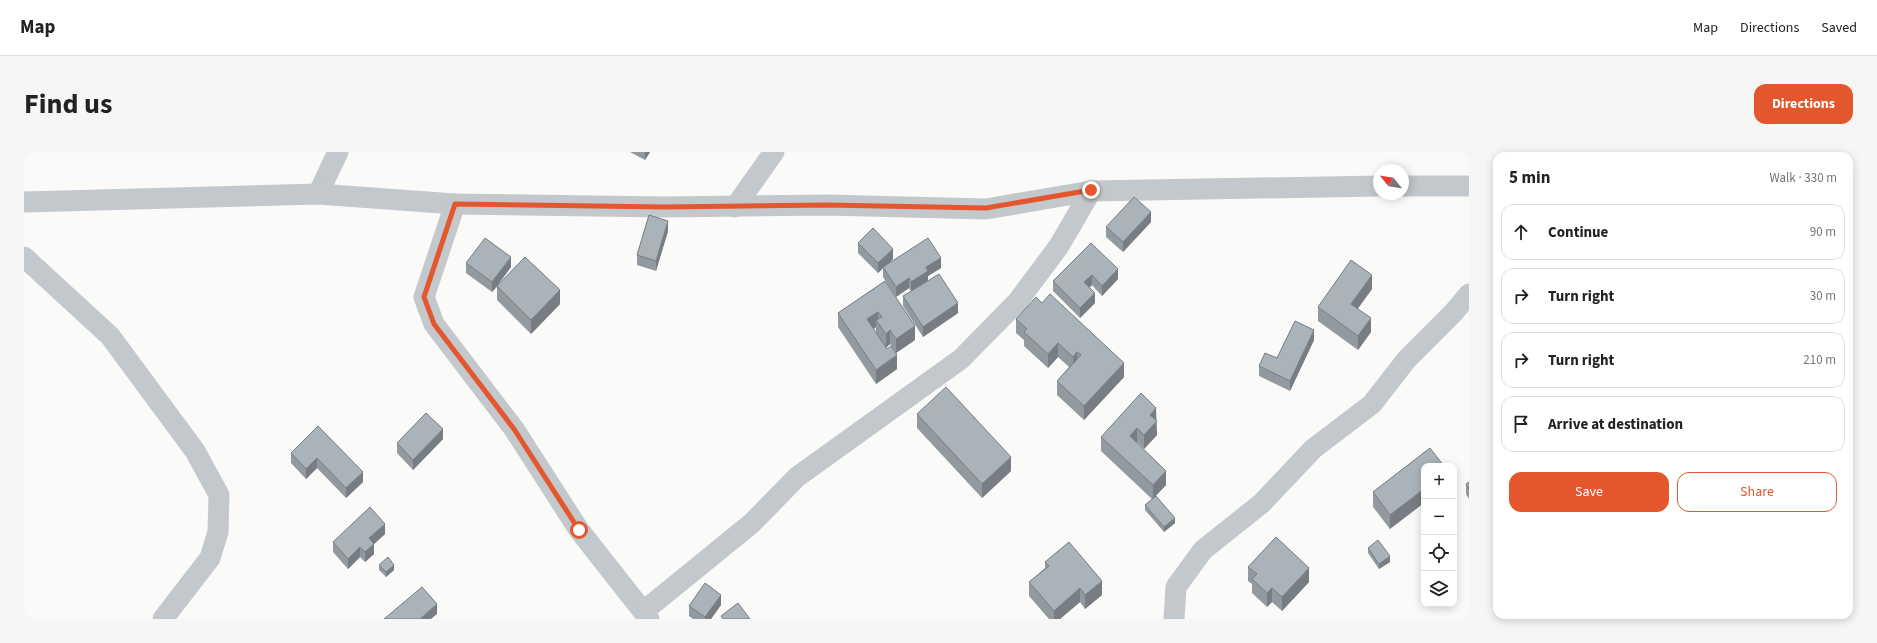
<!DOCTYPE html>
<html lang="en">
<head>
<meta charset="utf-8">
<style>
  body { margin:0; font-family:"Source Sans 3",sans-serif; background:#f6f6f6; color:#222 }
  .controls { position:absolute; right:12px; bottom:12px; display:grid; overflow:hidden; border-radius:8px; box-shadow:0 2px 10px #0003 }
  .controls button { width:36px; height:36px; display:grid; place-items:center; padding:0; border:0; border-bottom:1px solid #e0e0e0; background:#fff; color:#222; font:20px sans-serif }
  .compass { position:absolute; left:1349px; top:12px; width:36px; height:36px; border-radius:50%; background:#fff; box-shadow:0 2px 10px #0003; rotate:300deg }
  .stop { position:absolute; width:12px; height:12px; margin:-9px; border:3px solid #e4572e; border-radius:50%; background:#fff }
  .stop.end { background:#e4572e; border-color:#fff; box-shadow:0 1px 4px #0008 }
  .list { margin:0; padding:0; list-style:none }
  h2 { display:flex; justify-content:space-between; align-items:center; height:52px; margin:0; padding:0 16px; font-size:17px }
  h2 small { font-size:13px; font-weight:400; color:#767676 }
  .list li { display:grid; grid-template-columns:26px 1fr auto; gap:12px; align-items:center; box-sizing:border-box; height:56px; margin:0 8px 8px; padding:0 8px; border:1px solid #e0e0e0; border-radius:12px }
  .list b { display:block; font-size:15px; white-space:nowrap }
  .list em { font-size:13px; font-style:normal; color:#767676 }
  .actions { display:flex; gap:8px; padding:12px 16px }
  .actions a { flex:1; padding:9px 0; border:1px solid #e4572e; border-radius:12px; text-align:center; font-size:14px; color:#e4572e }
  .actions .main { background:#e4572e; color:#fff }
  .icon { flex:none; width:22px; height:22px; fill:none; stroke:currentColor; stroke-width:2; stroke-linecap:round; stroke-linejoin:round }
  .map { position:relative; flex:none; width:1445px; height:467px; overflow:hidden; border-radius:12px }
  header { display:flex; align-items:center; gap:24px; box-sizing:border-box; height:56px; padding:0 20px; background:#fff; border-bottom:1px solid #e0e0e0 }
  header strong { font-size:19px }
  nav { display:flex; gap:22px; margin-inline-start:auto; font-size:14px }
  .intro { display:flex; align-items:center; justify-content:space-between; box-sizing:border-box; height:96px; padding:0 24px }
  h1 { margin:0; font-size:28px }
  .button { padding:10px 18px; border-radius:12px; background:#e4572e; color:#fff; font-size:14px; font-weight:700 }
  main { display:flex; gap:24px; padding:0 24px }
  aside { flex:1; background:#fff; border-radius:12px; box-shadow:0 2px 10px #0003 }
  .map>svg:first-child { display:block }
  .lines { fill:none; stroke-linecap:round; stroke-linejoin:round }
  .minor { stroke:#c3c8cc; stroke-width:21 }
  .wall { fill:#929a9f; fill-rule:evenodd }
  .shaded-wall { fill:#777d82 }
  .building { fill:#aab3b9; stroke:#777d82 }
  .route { stroke:#e4572e; stroke-width:5 }
</style>
</head>
<body>
<header>
<strong>Map</strong>
<nav><a>Map</a><a>Directions</a><a>Saved</a></nav>
</header>
<div class="intro"><h1>Find us</h1><a class="button">Directions</a></div>
<main>
<div class="map">
<svg width="1445" height="467" viewBox="0 0 1445 467">
  <rect width="100%" height="100%" fill="#fafaf8"/>
  <g class="lines">
    <g class="minor">
      <path d="M1379,34h66"/>
      <path d="M294,42l20,-42"/>
      <path d="M0,50l294,-8 137,10 209,3 163,-2 159,4 105,-18 288,-5"/>
      <path d="M431,52l-31,93 10,27 80,105 65,101 70,89"/>
      <path d="M711,55l39,-55"/>
      <path d="M0,105l86,79 85,115 24,44 -1,37 -8,26 -47,61"/>
      <path d="M620,459l108,-88 45,-46 164,-118 57,-58 41,-55 32,-55"/>
      <path d="M1150,467l2,-32 27,-37 59,-47 51,-54 59,-45 35,-45 47,-47 15,-18"/>
    </g>
  </g>
  <g class="wall">
    <path d="M606,0h20l-5,8z"/>
    <path d="M1127,70l-28,30 -17,-15v-10z"/>
    <path d="M644,79l-12,40 -19,-6v-10z"/>
    <path d="M834,91l35,16 -6,6 54,3 -13,8v4l30,33 -35,24 -20,-31v-10l8,-5 -2,-3 -13,9 -13,-20v-9l-5,5 -20,-20z"/>
    <path d="M1067,91l27,36 -16,17 -10,-11 -2,2 5,16 -15,15 -27,-27v-10z"/>
    <path d="M442,111l45,4 -13,18 62,19 -29,30 -34,-34v-13l-5,5 -26,-19z"/>
    <path d="M861,129l30,59 -19,13 -6,-9 -4,3 11,22 -21,15 -38,-57v-14zM852,175v6l-2,-4z"/>
    <path d="M1348,137l-14,19 13,24 -13,18 -40,-29v-14z"/>
    <path d="M1018,151l82,74 -40,43 -27,-25v-14l12,-14 -11,-10 -10,11 -24,-22v-6l-8,-7v-14z"/>
    <path d="M1290,188l-24,51 -31,-15v-10l18,-8z"/>
    <path d="M893,262l94,57 -29,27 -65,-70z"/>
    <path d="M1132,269l1,14 -13,14 -7,-7v1l29,42 -12,12 21,26 -11,9 -19,-22v-5l7,-6 -51,-48v-14z"/>
    <path d="M294,274l45,56 -17,16 -29,-30 -11,11 -15,-16v-10z"/>
    <path d="M419,287l-30,31 -16,-17v-10z"/>
    <path d="M1406,296l-40,81 -17,-22v-15z"/>
    <path d="M1445,330v17l-3,-5v-10z"/>
    <path d="M361,382l-11,10v10l-9,8 -5,-5 -12,12 -15,-17v-10z"/>
    <path d="M1344,396l22,14 -11,7 -11,-16z"/>
    <path d="M1021,410l57,33 -17,14 -5,-7 -20,17h-11l-20,-23v-14l16,-14z"/>
    <path d="M355,413l15,5 -8,7 -7,-7z"/>
    <path d="M1224,415l61,15 -27,29 -10,-9 -5,5 -15,-14v-9l-4,-3z"/>
    <path d="M697,453l-10,14h-18l-4,-3v-10z"/>
  </g>
  <g class="shaded-wall">
    <path d="M621,0h5l-5,8z"/>
    <path d="M1127,60v10l-28,30v-10z"/>
    <path d="M644,69v10l-12,40v-10z"/>
    <path d="M869,97v10l-9,9 -1,-1v1l-5,5v-10z"/>
    <path d="M487,105v10l-19,25v-10z"/>
    <path d="M917,106v10l-13,8v5l-17,11v-10l15,-15z"/>
    <path d="M1094,117v10l-16,17v-10z"/>
    <path d="M1068,123v10l-8,7v-10z"/>
    <path d="M1348,123v14l-21,29v-14z"/>
    <path d="M885,126v10l-13,9v-10z"/>
    <path d="M536,138v14l-29,30v-14z"/>
    <path d="M1071,141v10l-15,15v-10z"/>
    <path d="M934,151v10l-35,24v-10z"/>
    <path d="M854,160v11l-2,-3v7l-9,6v-14z"/>
    <path d="M1347,166v14l-13,18v-14z"/>
    <path d="M891,174v14l-19,13v-14z"/>
    <path d="M866,178v14l-4,4v-14z"/>
    <path d="M1290,178v10l-24,51v-10z"/>
    <path d="M1034,191v14l-10,11v-14z"/>
    <path d="M1053,200v14l-4,5v-14z"/>
    <path d="M873,203v14l-21,15v-14z"/>
    <path d="M1100,211v14l-40,43v-14z"/>
    <path d="M1132,256l1,27 -13,14v-14l6,-20z"/>
    <path d="M1113,276v14l-7,8v-14z"/>
    <path d="M419,277v10l-30,31v-10z"/>
    <path d="M987,305v14l-29,27v-14z"/>
    <path d="M293,306v10l-11,11v-10z"/>
    <path d="M1142,319v14l-13,14v-14z"/>
    <path d="M339,320v10l-17,16v-10z"/>
    <path d="M1400,337v14l-34,26v-14z"/>
    <path d="M1151,366v5l-11,9v-5z"/>
    <path d="M361,372v10l-11,10v10l-9,8v-10l4,-14z"/>
    <path d="M336,395v10l-12,12v-10z"/>
    <path d="M1366,404v6l-11,7v-5z"/>
    <path d="M370,413v5l-8,7v-5z"/>
    <path d="M1285,416v14l-27,29v-14z"/>
    <path d="M1078,429v14l-17,14v-14z"/>
    <path d="M1056,436v14l-20,17h-6v-8z"/>
    <path d="M1248,436v14l-5,5v-14z"/>
    <path d="M697,443v10l-10,14h-6v-2z"/>
    <path d="M413,452v10l-6,5h-11z"/>
  </g>
  <g class="building">
    <path d="M1110,45l17,15 -28,30 -17,-15z"/>
    <path d="M625,63l19,6 -12,40 -19,-6z"/>
    <path d="M849,76l20,21 -15,14 -20,-20z"/>
    <path d="M461,86l26,19 -19,25 -26,-19z"/>
    <path d="M904,86l13,20 -15,9 2,4 -17,11 -2,-4 -13,9 -13,-20z"/>
    <path d="M1067,91l27,26 -16,17 -10,-11 -8,7 11,11 -15,15 -27,-27z"/>
    <path d="M501,105l35,33 -29,30 -34,-34z"/>
    <path d="M1327,108l21,15 -21,29 20,14 -13,18 -40,-29z"/>
    <path d="M915,122l19,29 -35,24 -20,-31z"/>
    <path d="M861,129l30,45 -19,13 -6,-9 -4,4 -10,-14 6,-3 -4,-5 -11,7 20,30 4,-3 6,9 -21,15 -38,-57z"/>
    <path d="M1026,142l74,69 -40,43 -27,-25 24,-26 -4,-3 -4,5 -15,-14 -10,11 -24,-22 3,-3 -11,-10 20,-22 6,6z"/>
    <path d="M1271,169l19,9 -24,51 -31,-15 6,-13 12,5z"/>
    <path d="M922,235l65,70 -29,27 -65,-70z"/>
    <path d="M1117,241l15,15 -6,7 7,6 -13,14 -7,-7 -7,8 36,35 -13,14 -52,-48z"/>
    <path d="M402,261l17,16 -30,31 -16,-17z"/>
    <path d="M294,274l45,46 -17,16 -29,-30 -11,11 -15,-16z"/>
    <path d="M1406,296l14,18h-20v23l-34,26 -17,-23z"/>
    <path d="M1445,330v7l-3,-5z"/>
    <path d="M1132,344l19,22 -11,9 -19,-22z"/>
    <path d="M346,355l15,17 -16,14 5,6 -9,8 -5,-5 -12,12 -15,-17z"/>
    <path d="M1252,385l33,31 -27,29 -10,-9 -5,5 -15,-14 5,-5 -9,-7z"/>
    <path d="M1354,388l12,16 -11,8 -11,-16z"/>
    <path d="M1045,390l33,39 -17,14 -5,-7 -26,23 -25,-29 20,-16 -4,-4z"/>
    <path d="M364,405l6,8 -8,7 -7,-7z"/>
    <path d="M681,431l16,12 -16,22 -16,-11z"/>
    <path d="M398,435l15,17 -17,15h-36z"/>
    <path d="M714,451l12,16h-27l-2,-3z"/>
  </g>
  <g class="lines">
    <path class="route" d="M555,378l-65,-101 -80,-105 -10,-27 31,-93 209,3 163,-2 159,3 105,-18"/>
  </g>
</svg>
<div class="controls">
<button>+</button>
<button>−</button>
<button><svg class="icon" aria-label="locate" viewBox="0 0 24 24"><circle cx="12" cy="12" r="6"/><path d="M12 2v4M12 18v4M2 12h4M18 12h4"/></svg></button>
<button><svg class="icon" aria-label="layers" viewBox="0 0 24 24"><path d="M12 4l9 5-9 5-9-5zM3 14l9 5 9-5"/></svg></button>
</div>
<svg class="compass" viewBox="-18 -18 36 36"><path d="M0-13l5 13h-10z" fill="#e53935"/><path d="M0 13l5-13h-10z" fill="#767676"/></svg>
<div class="stop" style="left:555px;top:378px"></div>
<div class="stop end" style="left:1067px;top:38px"></div>
</div>
<aside>
<h2>5 min<small>Walk · 330 m</small></h2>
<ul class="list">
<li><svg class="icon" aria-label="ahead" viewBox="0 0 24 24"><path d="M12 20V5M6 11l6-6 6 6"/></svg><div><b>Continue</b></div><em>90 m</em></li>
<li><svg class="icon" aria-label="right" viewBox="0 0 24 24"><path d="M7 20v-9h11M14 6l5 5-5 5"/></svg><div><b>Turn right</b></div><em>30 m</em></li>
<li><svg class="icon" aria-label="right" viewBox="0 0 24 24"><path d="M7 20v-9h11M14 6l5 5-5 5"/></svg><div><b>Turn right</b></div><em>210 m</em></li>
<li><svg class="icon" aria-label="arrive" viewBox="0 0 24 24"><path d="M6 21V4h12l-3 4 3 4H6"/></svg><div><b>Arrive at destination</b></div></li>
</ul>
<div class="actions"><a class="main">Save</a><a>Share</a></div>
</aside>
</main>
</body>
</html>
